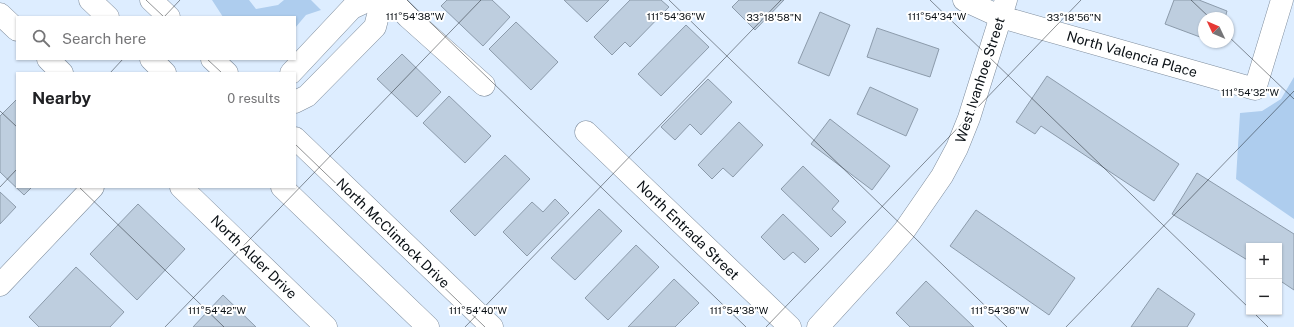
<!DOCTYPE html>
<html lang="en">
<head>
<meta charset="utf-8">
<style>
  body { margin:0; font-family:"Public Sans",sans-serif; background:#f2f2f2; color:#202124 }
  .controls { position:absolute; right:12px; bottom:12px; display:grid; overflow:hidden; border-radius:0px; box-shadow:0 1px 3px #0004 }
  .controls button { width:36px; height:36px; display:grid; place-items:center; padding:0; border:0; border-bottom:1px solid #e0e0e0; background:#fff; color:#202124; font:20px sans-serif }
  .compass { position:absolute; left:1198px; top:12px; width:36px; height:36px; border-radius:50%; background:#fff; box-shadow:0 1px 3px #0004; rotate:314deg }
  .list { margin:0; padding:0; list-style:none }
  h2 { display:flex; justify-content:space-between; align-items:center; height:52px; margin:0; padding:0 16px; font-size:17px }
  h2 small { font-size:13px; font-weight:400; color:#757577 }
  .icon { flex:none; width:22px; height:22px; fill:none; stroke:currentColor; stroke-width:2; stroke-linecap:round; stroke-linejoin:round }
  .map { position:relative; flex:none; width:1294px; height:327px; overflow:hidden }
  .search { position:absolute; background:#fff; box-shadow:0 1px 3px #0004; left:16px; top:16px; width:280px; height:44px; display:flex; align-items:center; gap:10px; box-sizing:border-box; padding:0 14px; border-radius:0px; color:#757577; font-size:15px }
  .panel { position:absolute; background:#fff; box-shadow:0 1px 3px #0004; left:16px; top:72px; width:280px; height:116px; border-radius:0px }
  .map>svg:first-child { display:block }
  .green { fill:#aecdee }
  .building { fill:#becedf; stroke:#8c9bab }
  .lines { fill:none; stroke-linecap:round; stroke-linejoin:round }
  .minor-casing { stroke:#7e8c9c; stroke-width:23 }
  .major-casing { stroke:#7e8c9c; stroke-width:23 }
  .minor { stroke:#fff; stroke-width:22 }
  .major { stroke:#fff; stroke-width:22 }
  .ticks { fill:none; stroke:#0a1015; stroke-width:1; stroke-opacity:0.45 }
  .labels { text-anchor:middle; stroke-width:4; stroke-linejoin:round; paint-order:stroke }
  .street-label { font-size:14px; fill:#0a1015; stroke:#fff }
  .ticks-label { font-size:10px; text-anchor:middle; fill:#0a1015; stroke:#fff; stroke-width:4; stroke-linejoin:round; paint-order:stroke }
</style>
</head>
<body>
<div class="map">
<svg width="1294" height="327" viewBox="0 0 1294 327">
  <rect width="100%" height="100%" fill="#ddedff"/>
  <g class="green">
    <path d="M212,0h37l7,9 22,-4 6,-5h27l10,10 -15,5 -11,13v-11h-72z"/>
    <path d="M1294,63v156l-58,-40 4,-66 22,-2 19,-12 13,-22z"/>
  </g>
  <g class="building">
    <path d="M447,0h45l18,17 -27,29 -42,-40z"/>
    <path d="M564,0h45l-22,22z"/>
    <path d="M630,0h31l8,7 -39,40 -5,-5 -13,13 -18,-18z"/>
    <path d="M739,0h45l-29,30 -23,-23z"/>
    <path d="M1174,0h25l28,11 -2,7h-21v10l-4,9 -35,-13z"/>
    <path d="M820,12l30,13 -21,51 -31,-13z"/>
    <path d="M516,22l42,40 -27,28 -42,-41z"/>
    <path d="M686,25l23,22 -48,49 -23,-22z"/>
    <path d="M877,28l62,21 -9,28 -63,-20z"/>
    <path d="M402,54l39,38 -24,25 -40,-38z"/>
    <path d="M1047,76l132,88 -25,37 -113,-75 -6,8 -19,-12z"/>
    <path d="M708,79l24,23 -31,33 -11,-11 -15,16 -14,-13z"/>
    <path d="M870,87l48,22 -12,27 -49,-22z"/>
    <path d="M449,96l42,40 -26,27 -42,-40z"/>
    <path d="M17,99v88h15l-8,8 -24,-23v-56z"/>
    <path d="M830,119l60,47 -18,24 -61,-46z"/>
    <path d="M739,122l24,23 -30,32 -10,-9 -11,11 -14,-14z"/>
    <path d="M505,155l25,24 -55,57 -25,-25z"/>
    <path d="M803,166l36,35 -7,8 14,13 -15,15 -50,-48z"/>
    <path d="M1197,173l97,61v56l-15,-10v-34h-30v15l-77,-47z"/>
    <path d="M0,192l16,15 -16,17z"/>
    <path d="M555,199l14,14 -42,43 -24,-24 29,-30 11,10z"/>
    <path d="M138,204l47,45 -48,51 -47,-46z"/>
    <path d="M599,209l23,22 -47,49 -24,-22z"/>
    <path d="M976,210l99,68 -26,37 -99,-69z"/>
    <path d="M783,214l36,35 -14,14 -12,-11 -9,8 -23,-23z"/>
    <path d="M636,245l23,22 -51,53 -23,-22z"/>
    <path d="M76,267l48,45 -14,15h-71l-10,-10z"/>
    <path d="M674,279l25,24 -24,24h-47z"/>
    <path d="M926,281l48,46h-64l-14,-14z"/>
    <path d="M1158,288l37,26 -8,13h-56z"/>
    <path d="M223,295l33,32h-63z"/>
  </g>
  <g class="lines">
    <defs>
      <g id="minor">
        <path d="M392,0l16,17 76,68"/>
        <path d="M964,0l37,17 254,72 27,-89"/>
        <path d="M0,14l17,16"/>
        <path d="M48,59l14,14"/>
        <path d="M291,73l61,-65 17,-8"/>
        <path d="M295,102l12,-6 68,-69 7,-27"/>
        <path d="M586,132l204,195"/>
        <path d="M181,187l145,140"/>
        <path d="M0,285l93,-98"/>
        <path d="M818,327l61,-67 25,-29 38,-55 15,-28 12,-30 37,-118"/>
      </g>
      <g id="major">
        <path d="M90,0l18,17"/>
        <path d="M151,0l18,17"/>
        <path d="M151,59l14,14"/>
        <path d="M212,59l15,14"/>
        <path d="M295,138l197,189"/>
        <path d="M282,187l146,140"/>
      </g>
    </defs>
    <use href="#minor" class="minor-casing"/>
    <use href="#major" class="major-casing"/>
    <use href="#minor" class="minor"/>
    <use href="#major" class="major"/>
  </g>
  <path class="ticks" d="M146,0l18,17M407,0l339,327M669,0l338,327M930,0l319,308M1191,0l19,18M164,17l16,-17M1228,36l66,63M207,59l15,14M110,73l13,-14M0,111l17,16M295,144l190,183M0,187l17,-18M79,187l145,140M1253,312l15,15M165,327l316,-327M465,327l316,-327M766,327l315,-327M1066,327l228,-236"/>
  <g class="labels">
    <g class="street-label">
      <text transform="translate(1132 54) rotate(16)" y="5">North Valencia Place</text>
      <text transform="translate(980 80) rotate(-72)" y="5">West Ivanhoe Street</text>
      <text transform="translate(688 230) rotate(44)" y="5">North Entrada Street</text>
      <text transform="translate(393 233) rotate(44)" y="5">North McClintock Drive</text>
      <text transform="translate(254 257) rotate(44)" y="5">North Alder Drive</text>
    </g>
  </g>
  <g class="ticks-label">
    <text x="415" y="20">111°54'38"W</text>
    <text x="676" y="20">111°54'36"W</text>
    <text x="937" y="20">111°54'34"W</text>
    <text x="774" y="21">33°18'58"N</text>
    <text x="1074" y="21">33°18'56"N</text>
    <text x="1250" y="96">111°54'32"W</text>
    <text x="217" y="314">111°54'42"W</text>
    <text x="478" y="314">111°54'40"W</text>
    <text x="739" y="314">111°54'38"W</text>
    <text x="1000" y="314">111°54'36"W</text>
  </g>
</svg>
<div class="controls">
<button>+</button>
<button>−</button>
</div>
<svg class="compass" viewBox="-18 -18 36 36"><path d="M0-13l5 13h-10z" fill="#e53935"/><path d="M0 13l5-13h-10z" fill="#757577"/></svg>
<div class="search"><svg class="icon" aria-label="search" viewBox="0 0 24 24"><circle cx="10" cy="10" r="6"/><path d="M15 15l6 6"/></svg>Search here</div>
<section class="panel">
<h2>Nearby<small>0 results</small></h2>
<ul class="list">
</ul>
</section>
</div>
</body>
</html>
